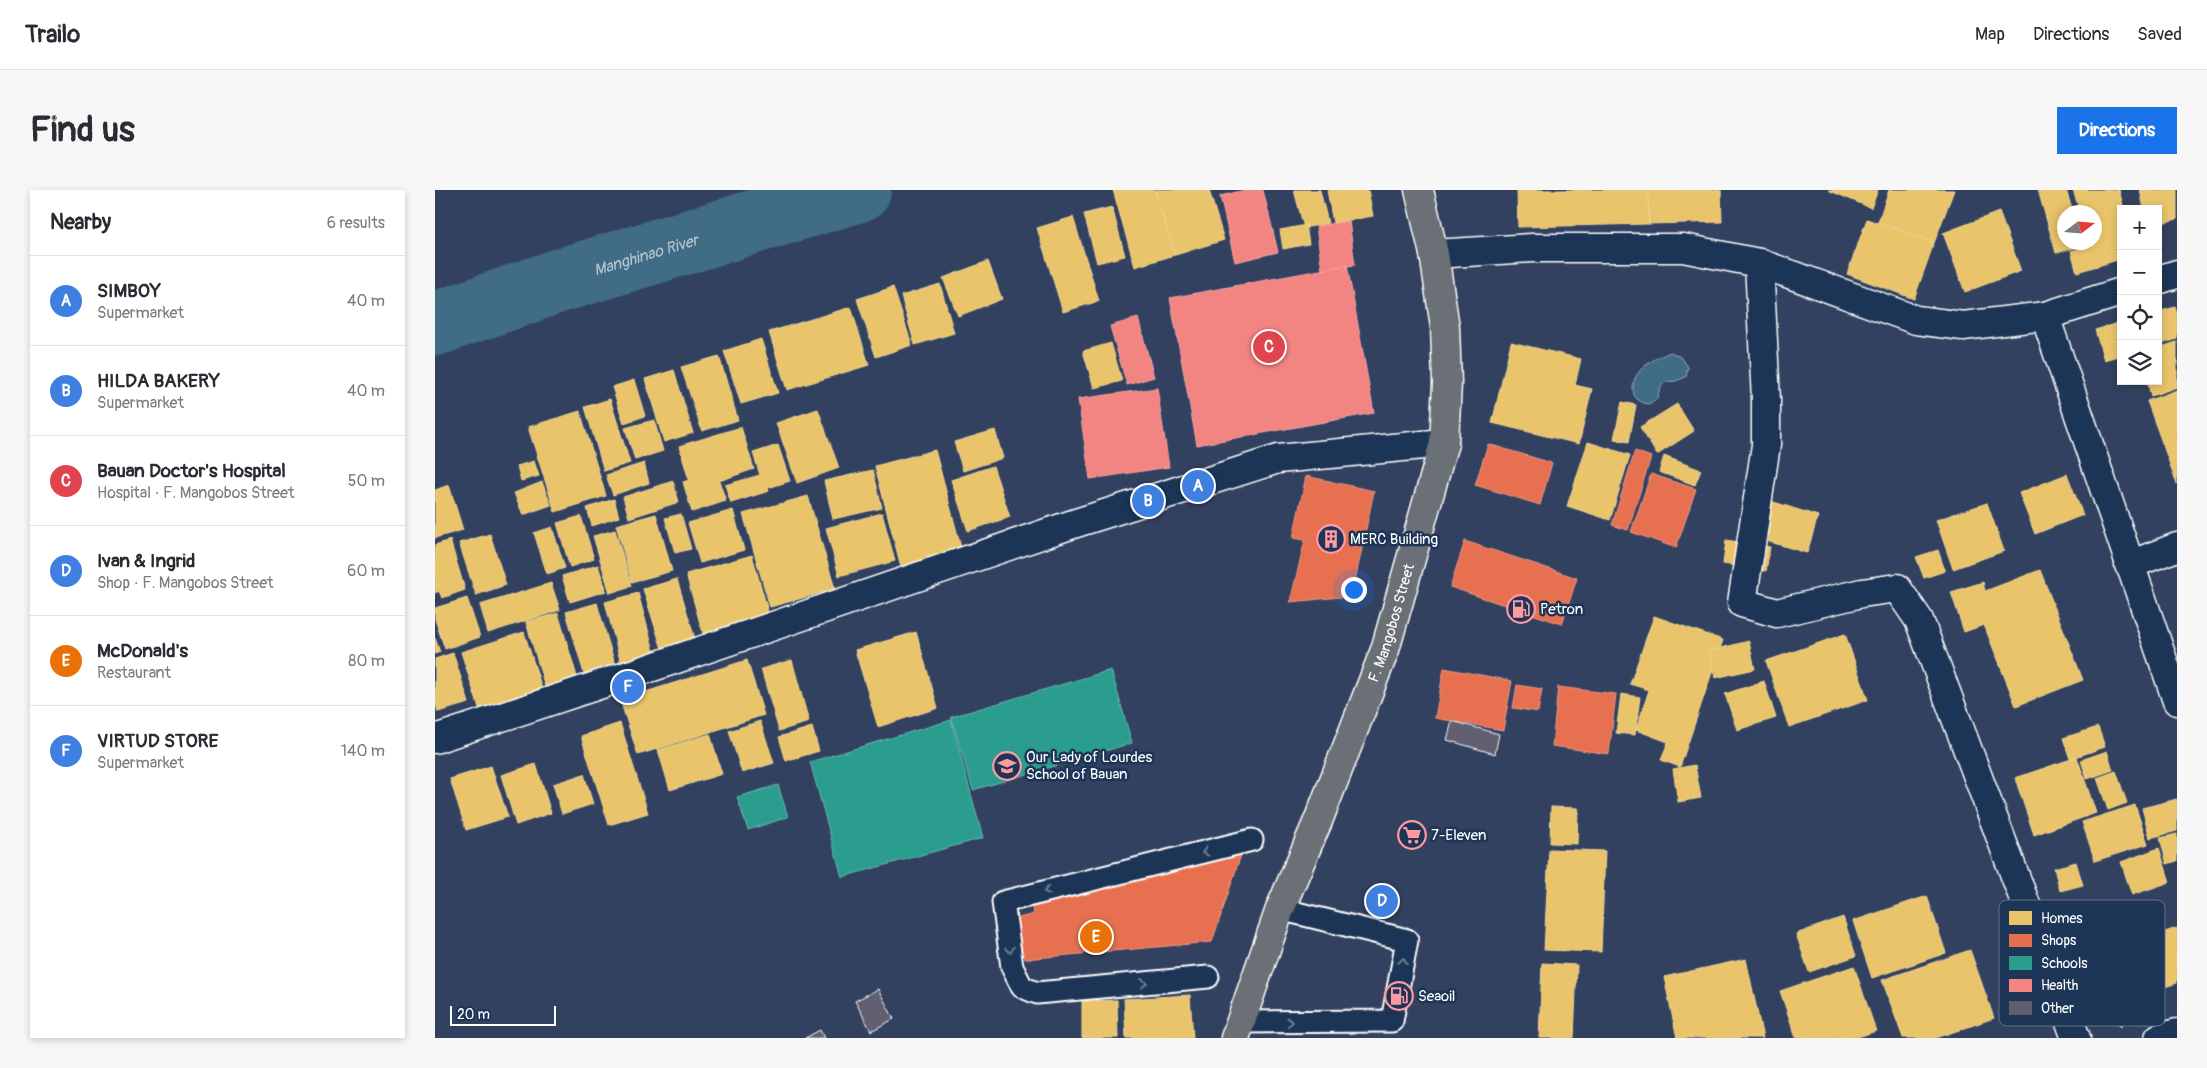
<!DOCTYPE html>
<html lang="en">
<head>
<meta charset="utf-8">
<style>
  body { margin:0; font-family:Pangolin,sans-serif; background:#f7f7f7; color:#2b2b33 }
  .controls { position:absolute; right:15px; top:15px; display:grid; overflow:hidden; border-radius:0px; box-shadow:0 2px 8px #0003 }
  .controls button { width:45px; height:45px; display:grid; place-items:center; padding:0; border:0; border-bottom:1px solid #e1e1e2; background:#fff; color:#2b2b33; font:25px sans-serif }
  .compass { position:absolute; left:1622px; top:15px; width:45px; height:45px; border-radius:50%; background:#fff; box-shadow:0 2px 8px #0003; rotate:74deg }
  .scale { position:absolute; left:15px; bottom:12px; width:106px; box-sizing:border-box; padding-left:5px; border:2px solid #fff; border-top:0; font-size:14px; line-height:18px; white-space:nowrap; color:#fff; -webkit-text-stroke:4px #1d3557; paint-order:stroke }
  .you { position:absolute; left:918px; top:399px; width:18px; height:18px; margin:-12px; border:4px solid #fff; border-radius:50%; background:#1a73e8; box-shadow:0 0 0 8px #1a73e833 }
  .badge { display:grid; place-items:center; width:32px; height:32px; border-radius:50%; background:#1a73e8; color:#fff; font-size:16px; font-weight:700 }
  .pin { position:absolute; translate:-50% -50%; border:2px solid #fff; box-shadow:0 1px 5px #0006 }
  .list { margin:0; padding:0; list-style:none }
  h2 { display:flex; justify-content:space-between; align-items:center; height:65px; margin:0; padding:0 20px; font-size:21px }
  h2 small { font-size:16px; font-weight:400; color:#7c7c81 }
  .list li { display:grid; grid-template-columns:32px 1fr auto; gap:15px; align-items:center; box-sizing:border-box; height:90px; padding:0 20px; border-top:1px solid #e1e1e2 }
  .list b { display:block; font-size:19px; white-space:nowrap }
  .list p { margin:0; font-size:16px; white-space:nowrap; color:#7c7c81 }
  .list em { font-size:16px; font-style:normal; color:#7c7c81 }
  .icon { flex:none; width:28px; height:28px; fill:none; stroke:currentColor; stroke-width:2; stroke-linecap:round; stroke-linejoin:round }
  .map { position:relative; flex:none; width:1742px; height:848px; overflow:hidden; border-radius:0px }
  header { display:flex; align-items:center; gap:30px; box-sizing:border-box; height:70px; padding:0 25px; background:#fff; border-bottom:1px solid #e1e1e2 }
  header strong { font-size:24px }
  nav { display:flex; gap:28px; margin-inline-start:auto; font-size:18px }
  .intro { display:flex; align-items:center; justify-content:space-between; box-sizing:border-box; height:120px; padding:0 30px }
  h1 { margin:0; font-size:35px }
  .button { padding:12px 22px; border-radius:0px; background:#1a73e8; color:#fff; font-size:18px; font-weight:700 }
  main { display:flex; gap:30px; padding:0 30px }
  aside { flex:1; background:#fff; border-radius:0px; box-shadow:0 2px 8px #0003 }
  .map>svg:first-child { display:block }
  .water { fill:#416d85; stroke:#8da7b6 }
  .homes { fill:#e9c46a; stroke:#f0d697 }
  .shops { fill:#e76f51; stroke:#ee9a85 }
  .schools { fill:#2a9d8f; stroke:#6abab1 }
  .health { fill:#f28482; stroke:#f6a9a8 }
  .lines { fill:none; stroke-linecap:round; stroke-linejoin:round }
  .river { stroke:#416d85; stroke-width:64 }
  .building { fill:#625e71; stroke:#fff }
  .service-casing { stroke:#fff; stroke-width:25 }
  .minor-casing { stroke:#fff; stroke-width:31 }
  .primary-casing { stroke:#fff; stroke-width:31 }
  .service { stroke:#1d3557; stroke-width:21 }
  .minor { stroke:#1d3557; stroke-width:28 }
  .primary { stroke:#6b6f75; stroke-width:28 }
  .oneway { stroke:#6c7c92 }
  .labels { text-anchor:middle; stroke-width:5; stroke-linejoin:round; paint-order:stroke }
  .poi-label { font-size:15px; fill:#fff; stroke:#1d3557; text-anchor:start }
  .street-label { font-size:15px; fill:#fff; stroke:#1d3557 }
  .water-label { font-size:16px; font-style:italic; fill:#b3c5ce; stroke:#1d3557 }
  .key { fill:#1d3557; stroke:#617289; stroke-width:1 }
  .key-label { font-size:14px; fill:#fff }
</style>
</head>
<body>
<header>
<strong>Trailo</strong>
<nav><a>Map</a><a>Directions</a><a>Saved</a></nav>
</header>
<div class="intro"><h1>Find us</h1><a class="button">Directions</a></div>
<main>
<aside>
<h2>Nearby<small>6 results</small></h2>
<ul class="list">
<li><span class="badge" style="background:#3f7fe0">A</span><div><b>SIMBOY</b><p>Supermarket</p></div><em>40 m</em></li>
<li><span class="badge" style="background:#3f7fe0">B</span><div><b>HILDA BAKERY</b><p>Supermarket</p></div><em>40 m</em></li>
<li><span class="badge" style="background:#e0444e">C</span><div><b>Bauan Doctor's Hospital</b><p>Hospital · F. Mangobos Street</p></div><em>50 m</em></li>
<li><span class="badge" style="background:#3f7fe0">D</span><div><b>Ivan &amp; Ingrid</b><p>Shop · F. Mangobos Street</p></div><em>60 m</em></li>
<li><span class="badge" style="background:#e8710a">E</span><div><b>McDonald's</b><p>Restaurant</p></div><em>80 m</em></li>
<li><span class="badge" style="background:#3f7fe0">F</span><div><b>VIRTUD STORE</b><p>Supermarket</p></div><em>140 m</em></li>
</ul>
</aside>
<div class="map">
<svg width="1742" height="848" viewBox="0 0 1742 848">
  <rect width="100%" height="100%" fill="#32415f"/>
  <filter id="ink" filterUnits="userSpaceOnUse"><feTurbulence type="fractalNoise" baseFrequency=".02" numOctaves="2"/><feDisplacementMap in="SourceGraphic" scale="10" xChannelSelector="R" yChannelSelector="G"/><feConvolveMatrix kernelMatrix="1 2 1 2 8 2 1 2 1" color-interpolation-filters="sRGB"/></filter>
  <g filter="url(#ink)">
    <path class="water" d="M1236,162l11,6 6,9 -2,10 -10,4 -11,1 -5,6 -3,11 -8,5c-8,-1 -16,-5 -16,-15 -1,-19 21,-31 38,-37z"/>
    <g class="homes">
      <path d="M678,0h58l17,61 -53,16z"/>
      <path d="M720,0h54l15,50 -49,15z"/>
      <path d="M859,0h26l8,33 -24,5z"/>
      <path d="M892,0h41l5,26 -40,7z"/>
      <path d="M1082,0h131l1,34 -131,3z"/>
      <path d="M1213,0h73l1,32 -73,2z"/>
      <path d="M1393,0h50l-7,18z"/>
      <path d="M1454,0h65l-20,53 -56,-21z"/>
      <path d="M1603,0h28l7,22h-8v30h16l1,4 -26,7z"/>
      <path d="M1638,0h46l5,19h-3v50l-44,13 -6,-21 18,-5 -1,-4h7v-30h-15z"/>
      <path d="M1705,0h37v29l-19,5v-15h-14z"/>
      <path d="M677,17l13,49 -28,7 -13,-49z"/>
      <path d="M1564,22l22,59 -56,21 -22,-59z"/>
      <path d="M638,27l26,84 -36,11 -26,-84z"/>
      <path d="M1432,29l67,24 -20,56 -67,-25z"/>
      <path d="M871,35l3,19 -26,5 -3,-19z"/>
      <path d="M553,71l14,38 -44,17 -15,-38z"/>
      <path d="M505,94l14,49 -39,12 -14,-49z"/>
      <path d="M458,97l19,58 -36,12 -19,-58z"/>
      <path d="M416,117l18,58 -82,25 -18,-58z"/>
      <path d="M1740,117l2,7v25l-19,6v-33z"/>
      <path d="M1686,132v33l-17,5 -9,-30z"/>
      <path d="M326,149l17,54 -37,11 -17,-53z"/>
      <path d="M1076,152l70,17 -6,26 17,4 -13,55 -87,-21z"/>
      <path d="M1742,152v45l-26,9 -4,-15h11v-33z"/>
      <path d="M676,153l11,38 -28,7 -11,-37z"/>
      <path d="M284,166l19,64 -36,11 -21,-64z"/>
      <path d="M239,180l19,63 -29,9 -19,-63z"/>
      <path d="M199,190l11,36 -21,7 -12,-36z"/>
      <path d="M1742,200v94l-30,-83z"/>
      <path d="M175,209l20,64 -26,8 -19,-64z"/>
      <path d="M1187,212l14,3 -7,37 -15,-3z"/>
      <path d="M1242,214l17,27 -37,24 -17,-28z"/>
      <path d="M383,219l21,59 -42,15 -21,-60z"/>
      <path d="M145,221l26,85 -51,16 -27,-85z"/>
      <path d="M219,230l9,31 -28,9 -10,-32z"/>
      <path d="M306,237l13,42 -35,12 7,20 -34,11 -9,-30 6,-2 -10,-34z"/>
      <path d="M560,240l8,28 -40,13 -9,-29z"/>
      <path d="M1153,252l42,13 -20,65 -43,-14z"/>
      <path d="M343,255l12,36 -22,7 1,3 -38,12 -6,-18 35,-10 -7,-22z"/>
      <path d="M500,260l27,101 -61,16 -26,-101z"/>
      <path d="M1229,266l37,14 -6,15 -36,-13z"/>
      <path d="M99,271l5,15 -18,5 -4,-15z"/>
      <path d="M209,273l5,20 -36,12 -7,-20z"/>
      <path d="M558,276l17,51 -42,14 -17,-51z"/>
      <path d="M438,280l9,38 -49,11 -9,-38z"/>
      <path d="M1632,284l16,41 -48,19 -16,-41z"/>
      <path d="M238,291l6,21 -50,16 -6,-21z"/>
      <path d="M107,292l9,23 -28,10 -9,-22z"/>
      <path d="M14,295l14,45 -28,8v-48z"/>
      <path d="M373,306l27,93 -65,18 -27,-93z"/>
      <path d="M1323,307l60,19 -11,37 -60,-18z"/>
      <path d="M179,309l5,18 -27,9 -5,-18z"/>
      <path d="M1552,313l17,48 -51,18 -17,-49z"/>
      <path d="M298,320l11,40 -44,13 -12,-40z"/>
      <path d="M447,323l13,48 -56,15 -13,-48z"/>
      <path d="M221,324l16,57 -40,11 -16,-57z"/>
      <path d="M246,324l10,35 -16,4 -10,-35z"/>
      <path d="M146,326l13,43 -24,8 -13,-44z"/>
      <path d="M117,337l13,41 -18,6 -13,-41z"/>
      <path d="M180,340l17,56 -22,7 -17,-57z"/>
      <path d="M55,344l16,51 -30,10 -17,-52z"/>
      <path d="M15,350l15,50 -23,8 -3,-7 -4,2v-48z"/>
      <path d="M1291,350l44,7 -4,24 -43,-7z"/>
      <path d="M1503,360l7,21 -21,7 -8,-21z"/>
      <path d="M317,365l19,67 -66,19 -19,-67z"/>
      <path d="M163,375l8,26 -36,11 -8,-26z"/>
      <path d="M1605,380l43,110 -67,26 -32,-81 -20,7 -13,-40 32,-10 2,9z"/>
      <path d="M242,389l18,60 -33,10 -19,-60z"/>
      <path d="M116,393l9,27 -72,23 -8,-28z"/>
      <path d="M203,403l17,62 -34,9 -16,-62z"/>
      <path d="M32,408l13,39 -35,12 -10,-30v-11z"/>
      <path d="M162,413l19,65 -31,9 -19,-65z"/>
      <path d="M123,423l20,67 -32,10 -20,-68z"/>
      <path d="M1219,426l69,24 -43,127 -19,-7 7,-18 -32,-12 13,-40 -19,-6z"/>
      <path d="M89,442l20,63 -63,19 -20,-62z"/>
      <path d="M481,442l22,76 -60,19 -23,-77z"/>
      <path d="M1410,444l23,66 -79,27 -23,-66z"/>
      <path d="M0,448l5,14 -5,2z"/>
      <path d="M1314,451l6,28 -40,9 -6,-27z"/>
      <path d="M18,463l16,50 -31,9 -3,-11v-42z"/>
      <path d="M312,470l17,55 -126,40 -18,-55z"/>
      <path d="M357,470l17,62 -30,9 -18,-62z"/>
      <path d="M1329,491l12,37 -39,12 -12,-36z"/>
      <path d="M1186,504l19,3 -5,38 -19,-2z"/>
      <path d="M325,531l14,42 -32,10 -13,-42z"/>
      <path d="M185,533l28,90 -39,12 -28,-89z"/>
      <path d="M377,537l7,24 -33,10 -7,-24z"/>
      <path d="M1663,537l7,20 -35,12 -7,-21z"/>
      <path d="M275,544l12,40 -52,16 -12,-40z"/>
      <path d="M1672,561l6,19 -26,9 -6,-19z"/>
      <path d="M1642,567l19,56 -62,22 -19,-57z"/>
      <path d="M101,574l15,49 -35,12 -15,-50z"/>
      <path d="M1260,575l6,33 -23,4 -5,-33z"/>
      <path d="M56,576l17,51 -42,13 -16,-51z"/>
      <path d="M1681,581l11,32 -19,7 -11,-32z"/>
      <path d="M149,584l9,30 -31,10 -9,-30z"/>
      <path d="M1742,609v32l-27,7 -8,-30z"/>
      <path d="M1700,615l13,39 -53,17 -13,-39z"/>
      <path d="M1116,617l27,1 -1,36 -27,-1z"/>
      <path d="M1742,644v27l-10,3 -7,-26z"/>
      <path d="M1724,658l11,34 -38,13 -11,-33z"/>
      <path d="M1114,659l56,2 -4,101 -57,-2z"/>
      <path d="M1641,672l7,23 -23,6 -6,-23z"/>
      <path d="M1492,706l19,57 -74,25 -19,-57z"/>
      <path d="M1408,727l13,39 -47,16 -13,-38z"/>
      <path d="M1742,738v55l-52,17 -4,27 -20,-19 -16,-50z"/>
      <path d="M1535,760l24,68 -58,20h-33l-21,-58z"/>
      <path d="M1311,769l17,79h-86l-13,-61z"/>
      <path d="M1107,773l35,2 -3,73h-35z"/>
      <path d="M1419,776l22,65 -21,7h-59l-16,-47z"/>
      <path d="M755,805l3,43h-67l-2,-39z"/>
      <path d="M682,810l1,38h-36v-37z"/>
    </g>
    <g class="shops">
      <path d="M1053,254l64,19 -12,42 -65,-20z"/>
      <path d="M1200,261l16,6 -23,73 -16,-5z"/>
      <path d="M1216,284l45,15 -20,59 -45,-16z"/>
      <path d="M871,286l68,15 -22,105 -62,6 15,-62 -12,-2z"/>
      <path d="M1030,351l112,37 -15,46 -112,-37z"/>
      <path d="M1009,478l68,13 -9,49 -68,-12z"/>
      <path d="M1082,495l25,4 -4,23 -25,-4z"/>
      <path d="M1123,497l58,7 -7,60 -57,-8z"/>
      <path d="M808,659l-31,93 -187,17 -11,-40 20,-5 -5,-14z"/>
    </g>
    <g class="schools">
      <path d="M676,480l21,73 -159,47 -22,-73z"/>
      <path d="M516,530l32,118 -141,39 -32,-115z"/>
      <path d="M343,595l10,32 -40,13 -11,-33z"/>
    </g>
    <g class="health">
      <path d="M810,0h18l15,62 -43,10 -15,-66z"/>
      <path d="M914,31l6,44 -33,5 -6,-44z"/>
      <path d="M912,75l27,148 -177,32 -27,-147z"/>
      <path d="M703,128l16,59 -27,8 -17,-59z"/>
      <path d="M722,198l12,79 -79,12 -12,-80z"/>
    </g>
    <g class="lines">
      <path class="river" id="s1" d="M0,134l123,-43 301,-91"/>
    </g>
    <g class="building">
      <path d="M1017,531l47,13 -4,20 -48,-14z"/>
      <path d="M443,799l16,30 -23,12 -16,-30z"/>
      <path d="M385,840l4,8h-19z"/>
    </g>
    <g class="lines">
      <defs>
        <g id="service">
          <path d="M773,787l-171,16 -15,-6 -10,-20 -9,-65 249,-62"/>
          <path d="M806,832l151,-1 15,-81 -127,-31"/>
        </g>
        <g id="minor">
          <path d="M999,64l98,-6h151l76,15 157,57 47,6 82,-10 76,-24"/>
          <path d="M1324,73l7,137v45l-24,158 35,10 85,-20 35,-5 22,32 157,418"/>
          <path d="M1723,90l19,-6"/>
          <path d="M1610,126l132,385"/>
          <path d="M1694,375l48,-18"/>
          <path d="M0,549l203,-67 435,-148 205,-65 166,-16"/>
          <path d="M1724,848l18,-5"/>
        </g>
        <g id="primary">
          <path id="s2" d="M800,848l45,-129 38,-88 67,-171 59,-207 3,-60 -2,-56 -11,-73 -15,-64"/>
        </g>
      </defs>
      <use href="#service" class="service-casing"/>
      <use href="#minor" class="minor-casing"/>
      <use href="#primary" class="primary-casing"/>
      <use href="#service" class="service"/>
      <use href="#minor" class="minor"/>
      <use href="#primary" class="primary"/>
    </g>
    <defs><path id="oneway-chevron" d="M-2-3.5L2.5 0L-2 3.5" fill="none" stroke-width="1.6" stroke-linecap="round" stroke-linejoin="round" transform="scale(1.25)"/></defs>
    <g class="oneway">
      <use href="#oneway-chevron" transform="translate(770 662) rotate(166)"/>
      <use href="#oneway-chevron" transform="translate(612 701) rotate(166)"/>
      <use href="#oneway-chevron" transform="translate(575 760) rotate(82)"/>
      <use href="#oneway-chevron" transform="translate(968 771) rotate(-80)"/>
      <use href="#oneway-chevron" transform="translate(709 793) rotate(-5)"/>
      <use href="#oneway-chevron" transform="translate(855 832) rotate(-1)"/>
    </g>
  </g>
  <defs>
    <symbol id="building-ring" viewBox="-11 -11 22 22"><circle r="9.5" fill="#1d3557" stroke="#ff9aa2" stroke-width="1.5"/><path d="M-4-6H4V6H1V3H-1V6H-4ZM-2.5-4.3h1.7v1.8h-1.7ZM.8-4.3h1.7v1.8H.8ZM-2.5-1h1.7V.8h-1.7ZM.8-1h1.7V.8H.8Z" fill="#ff9aa2"/></symbol>
    <symbol id="fuel-ring" viewBox="-11 -11 22 22"><circle r="9.5" fill="#1d3557" stroke="#ff9aa2" stroke-width="1.5"/><path d="M-5.5-6h7V0h2V4h1.3V-2.5L3-4.5l.8-.8L6-3V5H2.5V1h-1V6h-7ZM-4.2-4.7v3.2H.2V-4.7Z" fill="#ff9aa2"/></symbol>
    <symbol id="school-ring" viewBox="-11 -11 22 22"><circle r="9.5" fill="#1d3557" stroke="#ff9aa2" stroke-width="1.5"/><path d="M0-5L7-2L0 1L-7-2ZM-4 1L0 2.5L4 1V4Q0 6-4 4Z" fill="#ff9aa2"/></symbol>
    <symbol id="supermarket-ring" viewBox="-11 -11 22 22"><circle r="9.5" fill="#1d3557" stroke="#ff9aa2" stroke-width="1.5"/><path d="M-6-5.5h2.5l.6 2H6L4.5 2H-2.5L-4.4-4H-6ZM-1.5 3.2a1.3 1.3 0 1 0 .1 0ZM3 3.2a1.3 1.3 0 1 0 .1 0Z" fill="#ff9aa2"/></symbol>
  </defs>
  <g fill-rule="evenodd">
    <use href="#building-ring" x="880" y="333" width="32" height="32"/>
    <use href="#fuel-ring" x="1070" y="403" width="32" height="32"/>
    <use href="#school-ring" x="556" y="560" width="32" height="32"/>
    <use href="#supermarket-ring" x="961" y="629" width="32" height="32"/>
    <use href="#fuel-ring" x="948" y="790" width="32" height="32"/>
  </g>
  <g class="labels">
    <g class="poi-label">
      <text x="915" y="354">MERC Building</text>
      <text x="1105" y="424">Petron</text>
      <text x="591" y="572">Our Lady of Lourdes<tspan x="591" dy="17">School of Bauan</tspan></text>
      <text x="996" y="650">7-Eleven</text>
      <text x="983" y="811">Seaoil</text>
    </g>
    <g class="street-label">
      <text dy="5" stroke="none"><textPath href="#s2" startOffset="444">F. Mangobos Street</textPath></text>
    </g>
    <g class="water-label">
      <text dy="6" stroke="none"><textPath href="#s1" startOffset="222">Manghinao River</textPath></text>
    </g>
  </g>
  <rect x="1564" y="710" width="166" height="126" rx="8" class="key"/>
  <rect x="1574" y="721" width="23" height="14" fill="#e9c46a"/>
  <rect x="1574" y="744" width="23" height="13" fill="#e76f51"/>
  <rect x="1574" y="766" width="23" height="14" fill="#2a9d8f"/>
  <rect x="1574" y="789" width="23" height="13" fill="#f28482"/>
  <rect x="1574" y="811" width="23" height="14" fill="#625e71"/>
  <g class="key-label">
    <text x="1606" y="733">Homes</text>
    <text x="1606" y="755">Shops</text>
    <text x="1606" y="778">Schools</text>
    <text x="1606" y="800">Health</text>
    <text x="1606" y="823">Other</text>
  </g>
</svg>
<div class="controls">
<button>+</button>
<button>−</button>
<button><svg class="icon" aria-label="locate" viewBox="0 0 24 24"><circle cx="12" cy="12" r="6"/><path d="M12 2v4M12 18v4M2 12h4M18 12h4"/></svg></button>
<button><svg class="icon" aria-label="layers" viewBox="0 0 24 24"><path d="M12 4l9 5-9 5-9-5zM3 14l9 5 9-5"/></svg></button>
</div>
<svg class="compass" viewBox="-18 -18 36 36"><path d="M0-13l5 13h-10z" fill="#e53935"/><path d="M0 13l5-13h-10z" fill="#7c7c81"/></svg>
<div class="scale">20 m</div>
<div class="you"></div>
<div class="pin badge" style="left:763px;top:296px;background:#3f7fe0">A</div>
<div class="pin badge" style="left:713px;top:311px;background:#3f7fe0">B</div>
<div class="pin badge" style="left:834px;top:157px;background:#e0444e">C</div>
<div class="pin badge" style="left:947px;top:711px;background:#3f7fe0">D</div>
<div class="pin badge" style="left:661px;top:747px;background:#e8710a">E</div>
<div class="pin badge" style="left:193px;top:497px;background:#3f7fe0">F</div>
</div>
</main>
</body>
</html>
